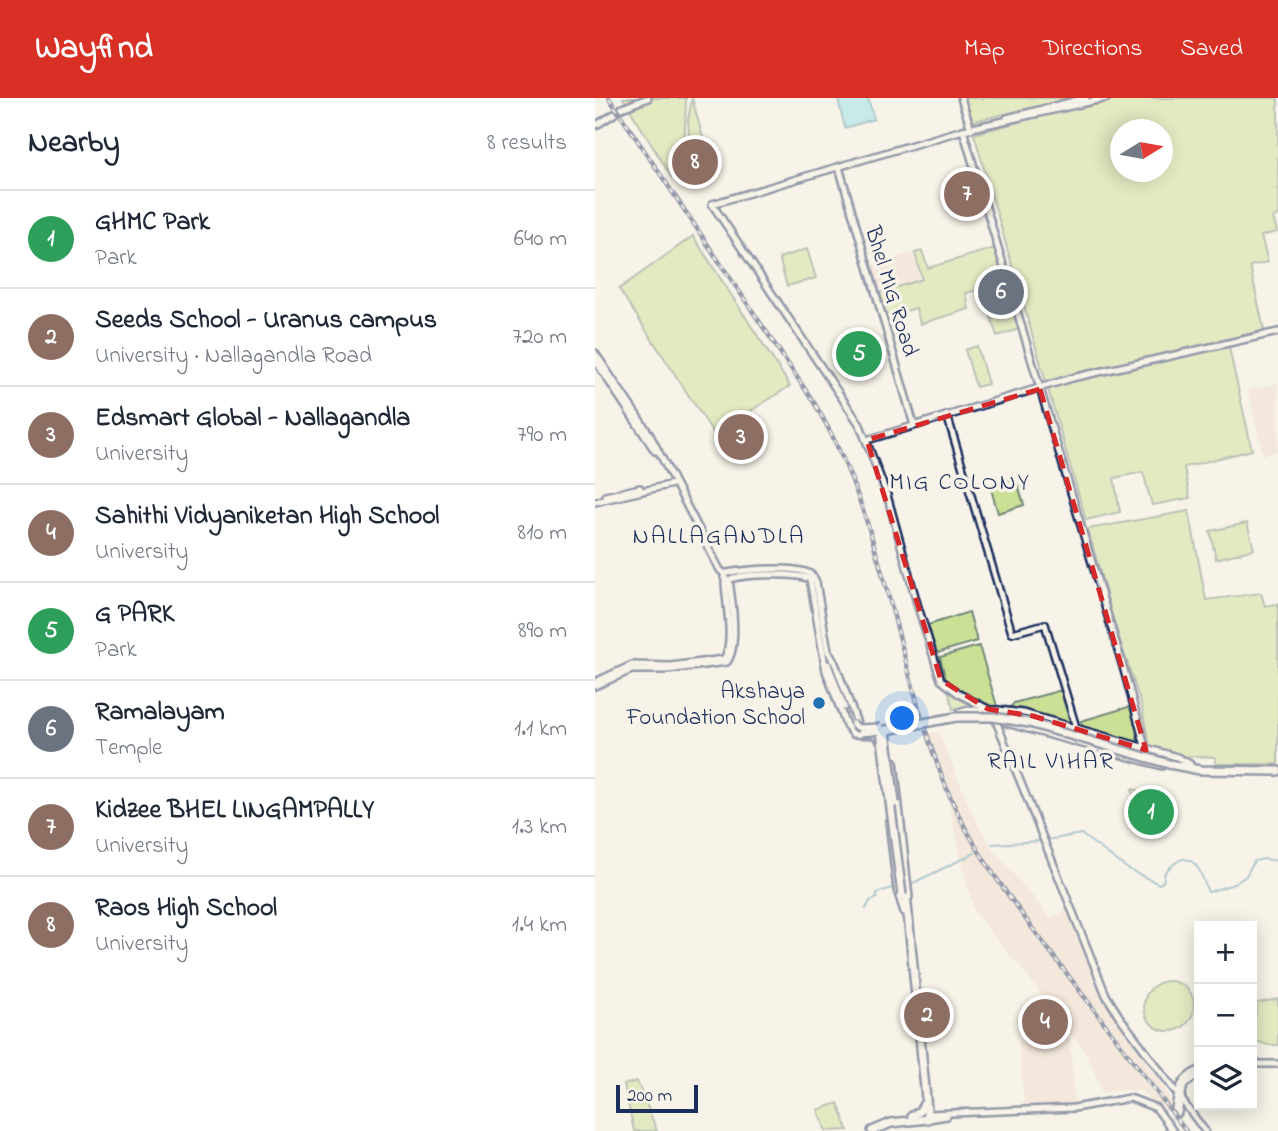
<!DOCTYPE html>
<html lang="en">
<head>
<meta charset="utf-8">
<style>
  body { margin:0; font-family:"Indie Flower",sans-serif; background:#f6f6f7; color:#1f2937 }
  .controls { position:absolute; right:21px; bottom:21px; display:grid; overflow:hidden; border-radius:0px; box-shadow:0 4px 18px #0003 }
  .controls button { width:63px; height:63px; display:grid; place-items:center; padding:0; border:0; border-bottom:2px solid #e0e1e3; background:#fff; color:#1f2937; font:35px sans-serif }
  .compass { position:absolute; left:515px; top:21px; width:63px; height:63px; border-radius:50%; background:#fff; box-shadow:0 4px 18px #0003; rotate:79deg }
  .scale { position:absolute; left:21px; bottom:18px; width:82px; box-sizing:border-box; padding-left:7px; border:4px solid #1b2f5e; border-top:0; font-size:19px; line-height:24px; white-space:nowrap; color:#1b2f5e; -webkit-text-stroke:5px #f7f3e8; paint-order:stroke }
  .you { position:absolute; left:308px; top:621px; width:24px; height:24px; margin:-18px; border:5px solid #fff; border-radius:50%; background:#1a73e8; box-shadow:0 0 0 10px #1a73e833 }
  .badge { display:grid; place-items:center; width:46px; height:46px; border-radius:50%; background:#d93025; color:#fff; font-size:23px; font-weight:700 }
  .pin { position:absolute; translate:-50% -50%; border:4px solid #fff; box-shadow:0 2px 7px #0006 }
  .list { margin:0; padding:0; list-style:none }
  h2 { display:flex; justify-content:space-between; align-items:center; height:91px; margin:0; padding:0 28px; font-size:30px }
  h2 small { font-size:23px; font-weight:400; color:#747a83 }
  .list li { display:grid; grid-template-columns:46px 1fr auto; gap:21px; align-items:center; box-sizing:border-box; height:98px; padding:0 28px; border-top:2px solid #e0e1e3 }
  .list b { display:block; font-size:26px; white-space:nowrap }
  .list p { margin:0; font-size:23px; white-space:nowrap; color:#747a83 }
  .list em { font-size:23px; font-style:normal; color:#747a83 }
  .icon { flex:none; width:38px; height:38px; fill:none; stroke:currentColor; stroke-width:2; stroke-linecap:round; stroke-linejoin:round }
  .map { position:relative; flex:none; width:683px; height:1033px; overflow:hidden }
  header { display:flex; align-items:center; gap:42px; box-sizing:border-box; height:98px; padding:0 35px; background:#d93025; color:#fff }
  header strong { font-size:33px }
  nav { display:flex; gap:38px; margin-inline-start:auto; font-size:24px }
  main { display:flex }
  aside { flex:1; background:#fff }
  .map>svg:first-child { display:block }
  .built { fill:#efdcce }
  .green { fill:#cbe095; stroke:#73887a; stroke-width:2; fill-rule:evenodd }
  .water { fill:#8edfe8; stroke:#6099b1; stroke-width:2 }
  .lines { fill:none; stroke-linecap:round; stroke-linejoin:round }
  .stream { stroke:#6099b1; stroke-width:2 }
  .secondary-tunnel { stroke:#cbcccc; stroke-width:5; stroke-dasharray:5 2.5; stroke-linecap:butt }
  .secondary-casing { stroke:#1b2f5e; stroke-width:10 }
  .primary-casing { stroke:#1b2f5e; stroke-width:12 }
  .secondary { stroke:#f7f3e8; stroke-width:5 }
  .primary { stroke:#f7f3e8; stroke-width:7 }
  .rail-casing { stroke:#1b2f5e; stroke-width:4.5 }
  .rail { stroke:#f7f3e8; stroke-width:2; stroke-dasharray:5; stroke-linecap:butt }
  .secondary-bridge-casing { stroke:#1b2f5e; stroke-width:10; stroke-linecap:butt }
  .primary-bridge-casing { stroke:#1b2f5e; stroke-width:12; stroke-linecap:butt }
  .secondary-bridge { stroke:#f7f3e8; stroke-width:5 }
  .primary-bridge { stroke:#f7f3e8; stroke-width:7 }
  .marked { fill:none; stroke:#d62828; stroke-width:5; stroke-dasharray:14 9; stroke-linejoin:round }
  .poi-dot { fill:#1f6fb2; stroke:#f7f3e8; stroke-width:2.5 }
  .labels { text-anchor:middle; stroke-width:7; stroke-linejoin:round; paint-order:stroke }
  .street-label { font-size:23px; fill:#1b2f5e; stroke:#f7f3e8 }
  .poi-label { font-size:23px; fill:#1b2f5e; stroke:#f7f3e8; text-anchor:end }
  .neighbourhood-label { font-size:24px; letter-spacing:2px; fill:#1b2f5e; stroke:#f7f3e8 }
</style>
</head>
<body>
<header>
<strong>Wayfind</strong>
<nav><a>Map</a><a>Directions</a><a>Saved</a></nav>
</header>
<main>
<aside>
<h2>Nearby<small>8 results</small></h2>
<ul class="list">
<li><span class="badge" style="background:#2e9e5b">1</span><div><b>GHMC Park</b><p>Park</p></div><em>640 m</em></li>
<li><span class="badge" style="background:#8d6e63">2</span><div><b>Seeds School - Uranus campus</b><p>University · Nallagandla Road</p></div><em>720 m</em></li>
<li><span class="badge" style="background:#8d6e63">3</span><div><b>Edsmart Global - Nallagandla</b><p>University</p></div><em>790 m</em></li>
<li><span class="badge" style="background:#8d6e63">4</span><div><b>Sahithi Vidyaniketan High School</b><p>University</p></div><em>810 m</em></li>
<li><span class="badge" style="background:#2e9e5b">5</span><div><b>G PARK</b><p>Park</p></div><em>890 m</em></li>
<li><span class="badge" style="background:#6b7280">6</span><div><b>Ramalayam</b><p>Temple</p></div><em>1.1 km</em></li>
<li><span class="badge" style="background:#8d6e63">7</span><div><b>Kidzee BHEL LINGAMPALLY</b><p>University</p></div><em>1.3 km</em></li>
<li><span class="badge" style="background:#8d6e63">8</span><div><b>Raos High School</b><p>University</p></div><em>1.4 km</em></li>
</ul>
</aside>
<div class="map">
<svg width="683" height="1033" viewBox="0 0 683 1033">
  <rect width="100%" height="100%" fill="#f7f3e8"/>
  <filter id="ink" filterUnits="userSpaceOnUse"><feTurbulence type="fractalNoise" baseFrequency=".0143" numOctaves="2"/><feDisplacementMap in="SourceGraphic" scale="14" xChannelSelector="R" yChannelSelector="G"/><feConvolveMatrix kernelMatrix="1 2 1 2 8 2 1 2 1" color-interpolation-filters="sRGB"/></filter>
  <g filter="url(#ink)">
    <g class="built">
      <path d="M318,154l8,26 -44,13 -7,-25z"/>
      <path d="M683,285v68l-15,4 -15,-65z"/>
      <path d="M344,634l35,85 20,34 57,67 19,-10 35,90 9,16 60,89 -10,10 -23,-22 -25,-2 -14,4 -14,-38 -67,-87 -47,-56 -27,-115 -23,-63z"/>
      <path d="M475,940l5,65 -51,4 -5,-66z"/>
    </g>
    <g class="green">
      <path d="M28,0h63l-2,60 -12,20z"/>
      <path d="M97,0l15,55 -16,5 -3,-38z"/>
      <path d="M362,0h119l-111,25z"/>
      <path d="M512,0h171v118l-5,1 4,15 -16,4 7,26 -18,4 14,64 -37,9 25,111 -68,17 6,31 -38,7 -9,-33 -29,6 6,34 -34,8 -112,-386zM526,32h42v42h-42z"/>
      <path d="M98,138l97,150 -76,48 -95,-145z"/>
      <path d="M400,150l10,34 -39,11 3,16 -49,15 -4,-16 -31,9 -6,-24 43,-14 -7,-26 7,-2 6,17z"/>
      <path d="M212,151l9,29 -29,8 -8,-28z"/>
      <path d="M416,204l8,27 -22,7 -9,-28z"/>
      <path d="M272,238l8,28 -25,8 -8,-28z"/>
      <path d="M382,248l11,38 -12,3 -11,-37z"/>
      <path d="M421,380l8,27 -26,8 -8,-27z"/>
      <path d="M594,413l17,89 55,-7 4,13 13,-2v160h-62l-1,-7 -34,-1 -31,-8 -9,-44 -28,-85 -25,-90z"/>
      <path d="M652,425l7,26 -38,10 -6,-28z"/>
      <path d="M374,514l8,29 -40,12 -9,-28z"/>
      <path d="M384,548l18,60 -22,-1 -22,4 -13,-52z"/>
      <path d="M467,592l11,34 -63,-16 4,-5z"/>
      <path d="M537,608l6,22 -1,17 -55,-17 -1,-7z"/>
      <path d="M537,691l35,8 -2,31 -26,-1z"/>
      <circle cx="574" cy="908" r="25"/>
      <path d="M683,901v46h-10l-16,-5 5,-37z"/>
      <path d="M42,983l20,50h-23l-10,-46z"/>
      <path d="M243,1005l10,27 -22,1 -8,-21z"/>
    </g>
    <path class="water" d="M250,0h23l6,21 -29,9 -7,-28z"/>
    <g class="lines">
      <g class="stream">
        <path d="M452,742l34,-6 47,35 31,15 4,-2 2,-10c4,-4 14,-14 20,-13 15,2 18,22 23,33l26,-8 12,-8 8,-15 11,-2 13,2"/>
        <path d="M397,746l49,-3"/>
        <path d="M316,786l64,-31"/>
        <path d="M271,811l4,-8 7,-3v-5l18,-6"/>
      </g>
      <path class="secondary-tunnel" d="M574,1022l9,-7"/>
      <defs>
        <g id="secondary">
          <path d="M366,0l10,31"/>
          <path d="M512,0l-144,32 -251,74 148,221 27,70 31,112 23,73 18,14 29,15 8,12 110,274 13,21 86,115"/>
          <path d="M27,10l26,-10"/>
          <path d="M412,20l79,-20"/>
          <path d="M0,28l19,-12"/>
          <path d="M368,32l161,540 22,80"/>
          <path d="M244,69l75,258"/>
          <path d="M0,255l55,82 70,135 5,4"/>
          <path d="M0,262l60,91"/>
          <path d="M352,317l65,218 33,-9 30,100 -1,5"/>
          <path d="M272,342l205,-62 206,-46"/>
          <path d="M10,398l35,-8"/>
          <path d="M0,404l78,-18"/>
          <path d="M132,483c10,-8 70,-8 83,-2l16,92 20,54 7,9 24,1 2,5"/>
          <path d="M132,483l-3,-4 3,-4c16,-3 69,-8 83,1 4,2 4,4 6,8l12,69 7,12 23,63"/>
          <path d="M233,566l16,43"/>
          <path d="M0,584l37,-17 39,1 53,-7c11,-18 1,-58 1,-79"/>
          <path d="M0,588l37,-16h35l60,-8c12,-16 5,-62 2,-82"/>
          <path d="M367,620l-2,-6 5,-2h34l24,3 154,44 13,7"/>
          <path d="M408,624l159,44"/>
          <path d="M293,661l6,2 15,136"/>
          <path d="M294,724l8,68 7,22"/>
          <path d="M657,966h26"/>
          <path d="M580,1011c3,-19 5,-31 24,-39"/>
          <path d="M583,1015l6,-28 15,-11"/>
          <path d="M333,1016l146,-6 56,-10 26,10 17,23"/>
          <path d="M333,1021l19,-3"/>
        </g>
        <g id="primary">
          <path d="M574,666l31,6 78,1"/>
          <path d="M317,1018l8,-5 4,-7"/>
          <path d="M277,1033l19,-8 37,-4 -22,-225"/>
        </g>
      </defs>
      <use href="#secondary" class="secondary-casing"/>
      <use href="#primary" class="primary-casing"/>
      <use href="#secondary" class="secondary"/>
      <use href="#primary" class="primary"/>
      <defs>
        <path id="rail" d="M14,0l204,303c73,120 82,265 136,393 26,61 67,112 106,164 44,58 87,115 131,173"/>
      </defs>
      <use href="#rail" class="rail-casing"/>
      <use href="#rail" class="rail"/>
      <defs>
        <g id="secondary-bridge">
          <path d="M258,626l6,4 21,-1"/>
          <path d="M266,635l20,-2"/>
        </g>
        <g id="primary-bridge">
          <path d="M291,633l9,72"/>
          <path d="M307,797l-21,-164 75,-14h37l36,6 140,41"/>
        </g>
      </defs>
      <use href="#secondary-bridge" class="secondary-bridge-casing"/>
      <use href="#primary-bridge" class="primary-bridge-casing"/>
      <use href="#secondary-bridge" class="secondary-bridge"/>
      <use href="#primary-bridge" class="primary-bridge"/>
    </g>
  </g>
  <path d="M0 0H683V1033H0ZM445,291l106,361 -113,-34 -45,-7 -47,-29 -74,-240z" fill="#f7f3e8" fill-opacity=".55" fill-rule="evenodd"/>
  <path class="marked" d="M445,291l106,361 -113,-34 -45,-7 -47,-29 -74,-240z"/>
  <circle class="poi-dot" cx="224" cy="605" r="7"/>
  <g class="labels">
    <g class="street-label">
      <text transform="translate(298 193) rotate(73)" y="8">Bhel MIG Road</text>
    </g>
    <g class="poi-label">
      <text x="210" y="600">Akshaya<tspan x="210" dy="26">Foundation School</tspan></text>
    </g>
    <g class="neighbourhood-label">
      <text x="365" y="391">MIG COLONY</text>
      <text x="124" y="445">NALLAGANDLA</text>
      <text x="456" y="670">RAIL VIHAR</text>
    </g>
  </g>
</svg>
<div class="controls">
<button>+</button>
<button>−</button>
<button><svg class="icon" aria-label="layers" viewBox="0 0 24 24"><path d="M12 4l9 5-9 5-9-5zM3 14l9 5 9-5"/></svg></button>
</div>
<svg class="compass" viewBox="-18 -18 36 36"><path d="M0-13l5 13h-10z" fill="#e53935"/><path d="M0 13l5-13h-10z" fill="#747a83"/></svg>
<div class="scale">200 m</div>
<div class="you"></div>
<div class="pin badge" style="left:556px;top:714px;background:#2e9e5b">1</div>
<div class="pin badge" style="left:332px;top:917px;background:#8d6e63">2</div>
<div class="pin badge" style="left:146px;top:339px;background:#8d6e63">3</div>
<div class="pin badge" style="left:450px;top:924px;background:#8d6e63">4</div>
<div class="pin badge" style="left:264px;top:256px;background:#2e9e5b">5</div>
<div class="pin badge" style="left:406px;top:194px;background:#6b7280">6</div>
<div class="pin badge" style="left:372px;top:96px;background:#8d6e63">7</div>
<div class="pin badge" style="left:100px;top:64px;background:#8d6e63">8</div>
</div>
</main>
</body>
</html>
